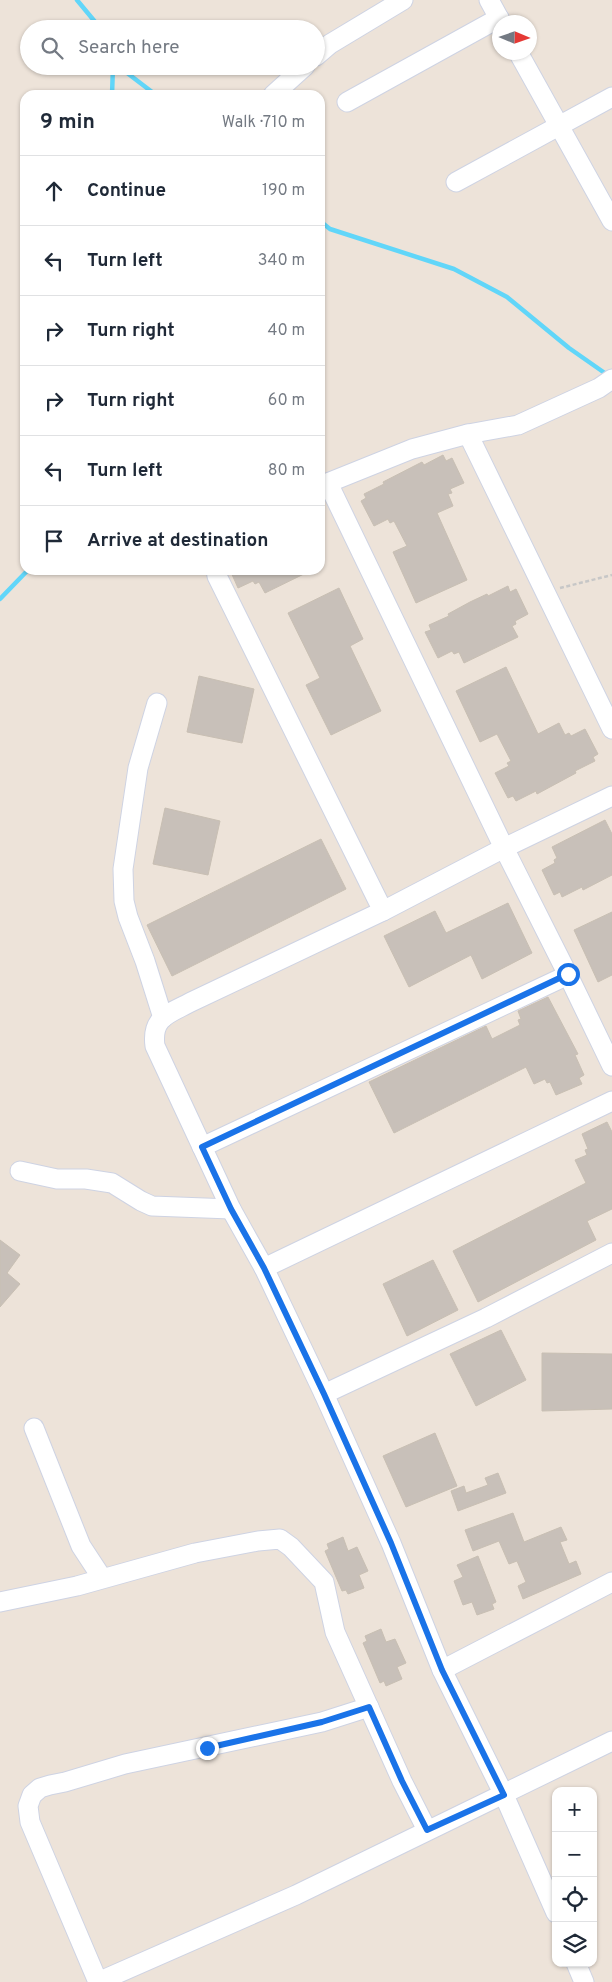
<!DOCTYPE html>
<html lang="en">
<head>
<meta charset="utf-8">
<style>
  body { margin:0; font-family:Overpass,sans-serif; background:#f6f6f7; color:#1f2937 }
  .controls { position:absolute; right:15px; bottom:15px; display:grid; overflow:hidden; border-radius:10px; box-shadow:0 1px 4px #0004 }
  .controls button { width:45px; height:45px; display:grid; place-items:center; padding:0; border:0; border-bottom:1px solid #e0e1e3; background:#fff; color:#1f2937; font:25px sans-serif }
  .compass { position:absolute; left:492px; top:15px; width:45px; height:45px; border-radius:50%; background:#fff; box-shadow:0 1px 4px #0004; rotate:92deg }
  .stop { position:absolute; width:15px; height:15px; margin:-11px; border:4px solid #1a73e8; border-radius:50%; background:#fff }
  .stop.end { background:#1a73e8; border-color:#fff; box-shadow:0 1px 5px #0008 }
  .list { margin:0; padding:0; list-style:none }
  h2 { display:flex; justify-content:space-between; align-items:center; height:65px; margin:0; padding:0 20px; font-size:21px }
  h2 small { font-size:16px; font-weight:400; color:#747a83 }
  .list li { display:grid; grid-template-columns:32px 1fr auto; gap:15px; align-items:center; box-sizing:border-box; height:70px; padding:0 20px; border-top:1px solid #e0e1e3 }
  .list b { display:block; font-size:19px; white-space:nowrap }
  .list em { font-size:16px; font-style:normal; color:#747a83 }
  .icon { flex:none; width:28px; height:28px; fill:none; stroke:currentColor; stroke-width:2; stroke-linecap:round; stroke-linejoin:round }
  .map { position:relative; flex:none; width:612px; height:1982px; overflow:hidden }
  .search { position:absolute; background:#fff; box-shadow:0 1px 4px #0004; left:20px; top:20px; width:305px; height:55px; display:flex; align-items:center; gap:12px; box-sizing:border-box; padding:0 18px; border-radius:28px; color:#747a83; font-size:19px }
  .panel { position:absolute; background:#fff; box-shadow:0 1px 4px #0004; left:20px; top:90px; width:305px; height:485px; border-radius:15px }
  .map>svg:first-child { display:block }
  .lines { fill:none; stroke-linecap:round; stroke-linejoin:round }
  .stream { stroke:#61d6f9; stroke-width:4.5 }
  .building { fill:#c8c0b9; stroke:#c8bfb3 }
  .minor-casing { stroke:#ced3e3; stroke-width:21 }
  .path { stroke:#c7c7c7; stroke-width:2.5; stroke-dasharray:4 2.5; stroke-linecap:butt }
  .minor { stroke:#fff; stroke-width:19 }
  .route { stroke:#1a73e8; stroke-width:6 }
</style>
</head>
<body>
<div class="map">
<svg width="612" height="1982" viewBox="0 0 612 1982">
  <rect width="100%" height="100%" fill="#ede3d9"/>
  <g class="lines">
    <g class="stream">
      <path d="M77,0l24,29"/>
      <path d="M118,66l38,29"/>
      <path d="M112,95l1,-29"/>
      <path d="M320,221l10,8 124,40 53,28 62,51 40,28"/>
      <path d="M0,599l28,-29"/>
    </g>
  </g>
  <g class="building">
    <path d="M443,455l3,6 6,-3 12,25 -14,6 2,4 -4,1 5,12 -16,7 30,67 -51,23 -23,-51 14,-6 -13,-25 -4,2 -2,-4 -14,7 -13,-25 5,-3 -2,-4 20,-10 -1,-2 39,-20 2,3z"/>
    <path d="M230,570h82l-47,23 -6,-11 -4,2 -2,-3 -15,7z"/>
    <path d="M508,586l2,6 6,-3 12,25 -13,7 1,3 -4,2 6,11 -54,26 -5,-11 -5,2 -2,-3 -14,7 -13,-26 6,-2 -2,-5 20,-9 -1,-2 22,-12 17,-8 1,2z"/>
    <path d="M339,588l24,51 -13,7 31,65 -50,24 -25,-50 14,-7 -32,-65z"/>
    <path d="M506,667l32,67 21,-11 6,12 4,-2 2,3 14,-7 13,25 -5,3 2,4 -20,10 1,2 -39,21 -1,-3 -20,10 -3,-5 -5,2 -13,-25 14,-7 -2,-3 4,-2 -14,-27 -17,8 -24,-51z"/>
    <path d="M199,676l55,13 -12,54 -55,-11z"/>
    <path d="M165,808l55,13 -12,54 -55,-11z"/>
    <path d="M605,820l7,14v41l-29,15 -1,-3 -20,10 -2,-5 -6,3 -12,-25 13,-7 -1,-3 3,-2 -5,-11z"/>
    <path d="M321,839l25,50 -174,87 -25,-51z"/>
    <path d="M508,903l24,50 -50,26 -11,-24 -62,32 -25,-51 51,-25 11,22z"/>
    <path d="M612,912v63l-14,7 -24,-52z"/>
    <path d="M548,997l30,57 -3,1 9,20 -5,3 3,6 -26,11 -6,-13 -3,1 -2,-4 -11,5 -8,-17 -132,66 -25,-51 117,-56 6,13 28,-14 -2,-5 3,-1 -3,-8z"/>
    <path d="M607,1122l5,10v77l-25,12 9,19 -118,62 -25,-51 133,-68 -11,-23 12,-5 -2,-5 3,-1 -6,-15z"/>
    <path d="M0,1240l20,15 -13,18 13,11 -20,23z"/>
    <path d="M433,1260l25,50 -51,26 -24,-52z"/>
    <path d="M501,1330l25,50 -50,26 -26,-52z"/>
    <path d="M542,1353l70,1v55l-70,2z"/>
    <path d="M435,1433l22,53 -51,21 -23,-51z"/>
    <path d="M498,1473l8,20 -48,18 -7,-20 13,-5 2,7 22,-8 -3,-7z"/>
    <path d="M513,1513l11,29 37,-15 6,13 -7,2 9,22 7,-3 5,13 -58,25 -5,-13 8,-4 -9,-21 -8,3 -10,-23 -26,10 -8,-21z"/>
    <path d="M343,1537l5,14 9,-4 11,24 -9,4 5,13 -16,6 -2,-4 -4,1 -17,-40 4,-2 -2,-5z"/>
    <path d="M478,1556l18,46 -4,2 2,5 -17,6 -5,-13 -9,3 -9,-24 9,-4 -6,-12z"/>
    <path d="M381,1629l5,13 9,-3 11,24 -9,4 5,12 -16,7 -2,-5 -4,2 -17,-40 4,-2 -2,-5z"/>
  </g>
  <g class="lines">
    <defs>
      <g id="minor">
        <path d="M489,0l12,22"/>
        <path d="M518,52l94,169"/>
        <path d="M316,56l14,-12 73,-44"/>
        <path d="M273,95l32,-29"/>
        <path d="M347,102l152,-84"/>
        <path d="M456,182l156,-85"/>
        <path d="M468,434l144,295"/>
        <path d="M328,483l176,365 64,127 44,91"/>
        <path d="M320,486l92,-37 56,-15 50,-9 81,-37 13,-9"/>
        <path d="M216,570l1,6 166,335"/>
        <path d="M157,703l-19,65 -15,101 1,32 4,16 17,44 18,57"/>
        <path d="M202,1147l366,-172"/>
        <path d="M20,1171l37,8h29l26,4 29,18 11,5 79,3"/>
        <path d="M264,1268l348,-167"/>
        <path d="M324,1394l162,-76 126,-65"/>
        <path d="M34,1428l47,118 21,32"/>
        <path d="M0,1602l77,-16 118,-33 63,-12 22,-2 11,8 33,35 11,50 67,149 25,49"/>
        <path d="M442,1670l170,-88"/>
        <path d="M556,1913l-52,-118 -62,-125 -51,-127 -67,-149 -60,-126 -33,-59 -76,-163c-4,-29 14,-32 36,-44l192,-91 121,-63 108,-52"/>
        <path d="M576,1963l8,19"/>
        <path d="M98,1982l198,-87 316,-154"/>
        <path d="M98,1982l-68,-160 -2,-16 4,-11 8,-7 10,-3 15,-3 60,-18 197,-42 47,-15"/>
      </g>
    </defs>
    <use href="#minor" class="minor-casing"/>
    <path class="path" d="M560,588l52,-13"/>
    <use href="#minor" class="minor"/>
  </g>
  <g class="lines">
    <path class="route" d="M207,1748l115,-26 47,-15 33,74 25,49 77,-35 -62,-125 -51,-127 -67,-149 -60,-126 -33,-59 -29,-62 366,-173"/>
  </g>
</svg>
<div class="controls">
<button>+</button>
<button>−</button>
<button><svg class="icon" aria-label="locate" viewBox="0 0 24 24"><circle cx="12" cy="12" r="6"/><path d="M12 2v4M12 18v4M2 12h4M18 12h4"/></svg></button>
<button><svg class="icon" aria-label="layers" viewBox="0 0 24 24"><path d="M12 4l9 5-9 5-9-5zM3 14l9 5 9-5"/></svg></button>
</div>
<svg class="compass" viewBox="-18 -18 36 36"><path d="M0-13l5 13h-10z" fill="#e53935"/><path d="M0 13l5-13h-10z" fill="#747a83"/></svg>
<div class="stop" style="left:568px;top:974px"></div>
<div class="stop end" style="left:207px;top:1748px"></div>
<div class="search"><svg class="icon" aria-label="search" viewBox="0 0 24 24"><circle cx="10" cy="10" r="6"/><path d="M15 15l6 6"/></svg>Search here</div>
<section class="panel">
<h2>9 min<small>Walk · 710 m</small></h2>
<ul class="list">
<li><svg class="icon" aria-label="ahead" viewBox="0 0 24 24"><path d="M12 20V5M6 11l6-6 6 6"/></svg><div><b>Continue</b></div><em>190 m</em></li>
<li><svg class="icon" aria-label="left" viewBox="0 0 24 24"><path d="M17 20v-9H6M10 6l-5 5 5 5"/></svg><div><b>Turn left</b></div><em>340 m</em></li>
<li><svg class="icon" aria-label="right" viewBox="0 0 24 24"><path d="M7 20v-9h11M14 6l5 5-5 5"/></svg><div><b>Turn right</b></div><em>40 m</em></li>
<li><svg class="icon" aria-label="right" viewBox="0 0 24 24"><path d="M7 20v-9h11M14 6l5 5-5 5"/></svg><div><b>Turn right</b></div><em>60 m</em></li>
<li><svg class="icon" aria-label="left" viewBox="0 0 24 24"><path d="M17 20v-9H6M10 6l-5 5 5 5"/></svg><div><b>Turn left</b></div><em>80 m</em></li>
<li><svg class="icon" aria-label="arrive" viewBox="0 0 24 24"><path d="M6 21V4h12l-3 4 3 4H6"/></svg><div><b>Arrive at destination</b></div></li>
</ul>
</section>
</div>
</body>
</html>
